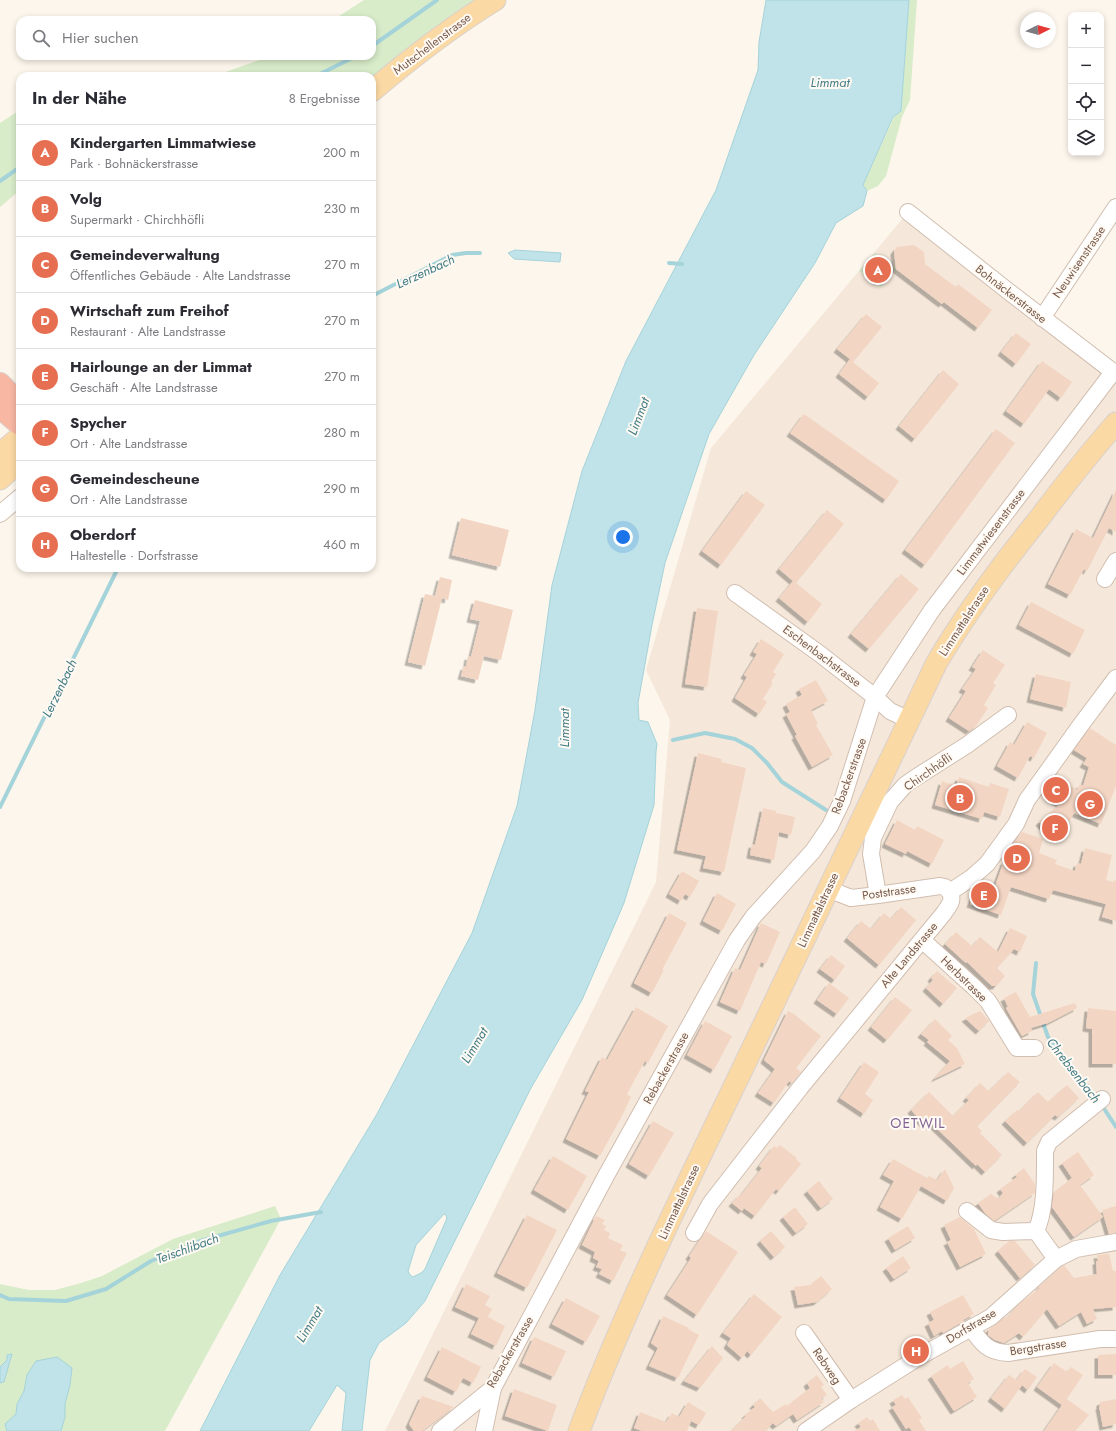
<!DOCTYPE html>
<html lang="de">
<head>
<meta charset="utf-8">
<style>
  body { margin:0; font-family:Jost,sans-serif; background:#f2f2f3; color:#2b2b33 }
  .controls { position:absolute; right:12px; top:12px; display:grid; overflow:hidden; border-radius:8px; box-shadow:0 2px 6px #0003 }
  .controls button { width:36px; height:36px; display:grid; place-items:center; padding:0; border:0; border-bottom:1px solid #e1e1e2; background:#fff; color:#2b2b33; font:20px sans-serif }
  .compass { position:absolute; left:1020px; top:12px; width:36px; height:36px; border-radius:50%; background:#fff; box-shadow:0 2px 6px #0003; rotate:84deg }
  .you { position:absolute; left:623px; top:537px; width:14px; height:14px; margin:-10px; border:3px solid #fff; border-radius:50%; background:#1a73e8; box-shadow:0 0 0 6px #1a73e833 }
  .badge { display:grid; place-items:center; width:26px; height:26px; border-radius:50%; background:#e76f51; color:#fff; font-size:13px; font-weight:700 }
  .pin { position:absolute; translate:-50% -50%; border:2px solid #fff; box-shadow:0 1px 4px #0006 }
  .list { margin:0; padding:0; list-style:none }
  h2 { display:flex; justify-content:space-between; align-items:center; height:52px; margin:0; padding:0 16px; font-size:17px }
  h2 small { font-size:13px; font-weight:400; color:#7c7c81 }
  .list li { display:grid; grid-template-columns:26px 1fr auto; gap:12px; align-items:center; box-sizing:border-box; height:56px; padding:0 16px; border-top:1px solid #e1e1e2 }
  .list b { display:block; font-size:15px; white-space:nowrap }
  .list p { margin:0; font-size:13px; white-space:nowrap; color:#7c7c81 }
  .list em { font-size:13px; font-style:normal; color:#7c7c81 }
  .icon { flex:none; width:22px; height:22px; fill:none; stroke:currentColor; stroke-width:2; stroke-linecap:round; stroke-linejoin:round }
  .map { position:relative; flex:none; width:1116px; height:1431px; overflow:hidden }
  .search { position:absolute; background:#fff; box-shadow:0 2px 6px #0003; left:16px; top:16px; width:360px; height:44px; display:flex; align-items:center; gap:10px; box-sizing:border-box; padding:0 14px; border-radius:12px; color:#7c7c81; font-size:15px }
  .panel { position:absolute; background:#fff; box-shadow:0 2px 6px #0003; left:16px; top:72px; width:360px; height:500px; border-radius:12px }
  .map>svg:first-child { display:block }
  .residential { fill:#f5e8da }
  .green { fill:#d8ecc9 }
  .water { fill:#bfe3e8; stroke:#a5d3da; fill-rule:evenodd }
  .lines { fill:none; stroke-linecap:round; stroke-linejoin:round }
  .stream { stroke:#a5d3da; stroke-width:4 }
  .building { fill:#f3d5c3; filter:url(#shadow) }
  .minor-casing { stroke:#d1beb0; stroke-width:18 }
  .major-casing { stroke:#dad1cd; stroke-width:23 }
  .highway-casing { stroke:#dad1cd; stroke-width:24 }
  .minor { stroke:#fff; stroke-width:16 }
  .major { stroke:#fbd9a5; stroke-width:21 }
  .highway { stroke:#f7b7a3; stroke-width:22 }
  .labels { text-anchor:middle; stroke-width:4; stroke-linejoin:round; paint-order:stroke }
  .street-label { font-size:12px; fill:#7a5c4d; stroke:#fffaf3 }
  .water-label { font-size:13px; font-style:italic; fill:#437c86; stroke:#fffaf3 }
  .quarter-label { font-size:14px; letter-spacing:1px; fill:#846695; stroke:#fffaf3 }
</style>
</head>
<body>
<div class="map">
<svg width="1116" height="1431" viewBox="0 0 1116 1431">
  <defs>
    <filter id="shadow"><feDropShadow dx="-3.5" dy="3.5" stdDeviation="0" flood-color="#0004"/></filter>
  </defs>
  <rect width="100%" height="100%" fill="#fdf6ec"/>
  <path class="residential" d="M908,212l208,162v1057h-731l271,-549 14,-162 -24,-50 65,-222z"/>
  <g class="green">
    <path d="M364,0h117l-67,43 -42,35v-2h-158l57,-20h101v-36h-39z"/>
    <path d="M909,0h8l-7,100 -8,17 -16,59 -8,10 -11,5 -4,-6 31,-68 7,-7z"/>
    <path d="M20,110v80l-20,17v-84z"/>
    <path d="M875,253l21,16 -15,18 -22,-16z"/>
    <path d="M275,1206l6,13 -116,212h-104l4,-14v-13l5,-19 -43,-10 -3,16 -7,13 -1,10 -11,10 2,7h-7v-48l4,-2 3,-21 -7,7v-83l29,6h26l26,-7 21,-7 71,-37z"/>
  </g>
  <g class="water">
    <path d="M766,0h143l-8,111 -8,6 -30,68 4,6 -4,15 -27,17 -21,40 -61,92 -45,79 -44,129 -13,62 -14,78 1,17 9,2 9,22 -1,8 -2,53 -30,98 -42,97 -51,88 -106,213 -19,22 -27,20 -9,17 -8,71h-20l4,-38 -9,-8 -28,46h-109l80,-156 97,-161 95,-181 45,-127 18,-96 17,-125 30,-114 44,-110 90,-171 42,-120 1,-28zM444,1214l2,1 1,3 -22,51 -4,4 -8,4 -3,-2 -2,-4 8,-26z"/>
    <path d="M515,250l46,3 -1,9 -46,-3 -6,-6z"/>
    <path d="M12,1354l-8,28 -4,1v-16l7,-7v-5z"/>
    <path d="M57,1357l15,11 -2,17 -5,19v13l-4,14h-54l-2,-7 11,-10 1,-10 7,-13 3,-16 9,-14z"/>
  </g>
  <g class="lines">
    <g class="stream">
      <path d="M372,46l65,-46"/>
      <path d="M316,76l40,-20"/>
      <path d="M0,181l20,-14"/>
      <path d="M669,263l13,1"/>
      <path d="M372,296l80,-41 14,-2h14"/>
      <path d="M673,740l32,-7 30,6 17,9 15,15 15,19 44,28"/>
      <path d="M0,807l118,-239"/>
      <path d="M1036,963l-3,31 15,43 49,61"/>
      <path d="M1101,1104l15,23"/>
      <path d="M0,1295l9,4 57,2 40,-12 45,-28 49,-20 71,-20 50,-9"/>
    </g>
  </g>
  <g class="building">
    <path d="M914,245l10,7 1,12 31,23 2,-3 34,26 -14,18 -34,-26 -2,2 -46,-35 -2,-18 3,-4z"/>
    <path d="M866,314l16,13 -29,35 26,21 -11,14 -29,-23 11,-15 -13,-10z"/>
    <path d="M1016,333l15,11 -15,20 -15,-12z"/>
    <path d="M1042,361l30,21 -11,16 -12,-9 -25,35 -18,-13z"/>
    <path d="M943,370l16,14 -44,55 -16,-13z"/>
    <path d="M804,414l95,67 -13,19 -96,-67z"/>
    <path d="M996,429l19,14 -90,122 -20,-15z"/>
    <path d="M1116,490v42l-7,-4 -22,43 -3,-2 -14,26 -22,-11 28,-55 17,9z"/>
    <path d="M746,491l19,14 -44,60 -19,-14z"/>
    <path d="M827,510l17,14 -48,59 26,21 -14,18 -29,-24 14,-17 -14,-12z"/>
    <path d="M461,518l48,12 -9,37 -48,-12z"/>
    <path d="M901,574l18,15 -50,60 -18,-15z"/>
    <path d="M440,577l12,3 -4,20 -6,-2 -17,68 -17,-4 17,-68 10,2z"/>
    <path d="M475,600l38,10 -12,50 -17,-4 -6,24 -17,-4 3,-10 2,1 2,-11 3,1 9,-36 -10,-2z"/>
    <path d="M1031,602l54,28 -12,24 -54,-29z"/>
    <path d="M697,608l21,3 -11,76 -22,-3z"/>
    <path d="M761,639l23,15 -11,18 3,2 -5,8 2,1 -10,16 4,3 -8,12 -24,-16 12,-21 -3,-2 13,-21 -4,-2z"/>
    <path d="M983,650l22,15 -12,18 3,2 -12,20 4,3 -12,18 -7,5 -20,-13 17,-27 -4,-2 14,-20 -4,-2z"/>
    <path d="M1036,674l35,8 -5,26 -36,-9z"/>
    <path d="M816,680l12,21 -17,9 7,14 -2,1 17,30 -21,12 -17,-31 2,-1 -11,-21 4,-2 -4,-8 16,-9 -3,-6z"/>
    <path d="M1027,722l20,11 -13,25 -4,-2 -12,22 -21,-12 13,-24 4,3z"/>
    <path d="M1090,728l26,17v41l-15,38 -27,-11 -13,24 -12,-4 -10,-11 21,-18 -11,-7 1,-2 -5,-3 11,-16 21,14 3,-6 3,2 6,-19 -6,-3 4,-6 -13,-8z"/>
    <path d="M698,753l24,6 -1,3 25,6 -22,104 -21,-4 3,-12 -29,-6z"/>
    <path d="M959,777l30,10 1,-4 19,6 -9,28 -16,-5 -2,7 -47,-14 7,-24 14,5z"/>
    <path d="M763,808l13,3v2l19,4 -4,18 -12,-3 -5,28 -24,-5 2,-11 3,1z"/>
    <path d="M897,820l18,10 2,-4 27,14 -12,24 -25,-13 -1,3 -21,-10z"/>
    <path d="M1022,832l21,7 -4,14 18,7 -2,4 20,7 2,-8 4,1 4,-16 27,7 -6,25 7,2 1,-2 2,1v40l-14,-4 4,-13 -53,-14 -4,9 -38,-12 -10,28 -31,-11 7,-18 4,-4 14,4 9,-25 4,1 6,-19z"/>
    <path d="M682,871l17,10 -9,16 -5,-3 -4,7 -12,-7z"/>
    <path d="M717,893l19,11 -14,27 -19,-10z"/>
    <path d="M901,907l15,13 -37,45 -32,-27 14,-17 10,8 13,-16 7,6z"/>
    <path d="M669,913l18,10 -25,47h2l-12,23 -18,-10z"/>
    <path d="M761,923l19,9 -14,32 -5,-2 -21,49 -20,-9 15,-34 5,2z"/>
    <path d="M1010,928l17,8 -7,16 -6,-3 -17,19 8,8 -9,10h-4l-25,-24 -1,1 -21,-19 11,-12 16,14 8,-9 18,15z"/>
    <path d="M831,955l14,11 -10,14 -15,-11z"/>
    <path d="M937,971l20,17 -14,16 -17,-16 7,-8 -2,-2z"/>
    <path d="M829,983l20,15 -12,16 -20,-14z"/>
    <path d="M1016,992l14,25 45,-14 2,5 -29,15 -17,5 1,3 -10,5 -16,-28 2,-1 -4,-9z"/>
    <path d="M895,997l17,13 -25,30 -16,-13z"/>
    <path d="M636,1007l32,19 -20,37 -3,-2 -18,33 4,3 -8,17 -23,42 -34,-17 23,-47 -4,-1 17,-34 5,3z"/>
    <path d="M1088,1008l28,3v53h-24v-35l-6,-1z"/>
    <path d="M788,1011l6,3 27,22 -25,32 5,4 -9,11 -3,-2 -15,22 -16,-10 17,-24 -11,-9z"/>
    <path d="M980,1011l9,10 -10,10 -14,-13z"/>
    <path d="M935,1019l17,17 -4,4 9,8 8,16 -31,15 16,-18 -23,-19 2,-2 -8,-6z"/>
    <path d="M705,1021l27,15 -18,34 -27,-15z"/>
    <path d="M864,1062l15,10 -14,22 8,6 -9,14 -24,-16z"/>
    <path d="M1008,1072l12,10 -43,44 5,5 -2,2 22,22 -17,17 -8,-8 -1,2 -48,-46 -4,4 -13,-14 18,-18 24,24 16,-16 -3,-2 14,-15 9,8z"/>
    <path d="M1067,1085l12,13 -21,19 -3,-2 -28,28 -22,-22 12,-11 2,1 19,-19 10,10z"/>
    <path d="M653,1121l21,12 -25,43 -20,-12z"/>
    <path d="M780,1145l17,13 -1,1 5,5 -22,27 -3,-2 -21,27 -11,-8 -2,3 -10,-8 8,-9 1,1 18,-23 3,-4 -3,-2 15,-20 3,2z"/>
    <path d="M1078,1152l16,23 -14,10 23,32 -29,20 -22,-30 2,-15 18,-14 -10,-15z"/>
    <path d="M553,1156l34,20 -19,34 -34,-20z"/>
    <path d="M893,1159l34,19 2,-2 8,4 8,-11 9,19 -7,13 -26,-15 -19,33 -22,-12 14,-26 -11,-6z"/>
    <path d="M1024,1168l11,16v9l-41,28 -9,-8 -7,-10 13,-9 7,5 5,-6 -3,-4 17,-12 -2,-2z"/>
    <path d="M819,1181l14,18 -12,9 -14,-17z"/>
    <path d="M1116,1206v27l-7,1 -7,-24z"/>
    <path d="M795,1207l13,17 -12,9 -13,-16z"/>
    <path d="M527,1215l30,15 -30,58 -30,-15z"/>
    <path d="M596,1216l9,4 -3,4 4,2 -2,4 6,3 -2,5 15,7 -3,5 7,3 -14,28 -14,-7 3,-5 -6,-2 3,-6 -6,-3 2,-6 -13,-7z"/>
    <path d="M960,1217l14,12 12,25 -26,13 -13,-25 4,-2 -7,-15z"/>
    <path d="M908,1226l7,12 -20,12 -7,-12z"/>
    <path d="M706,1231l32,21 -41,63 -30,-20 24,-37 -2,-2z"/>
    <path d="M771,1231l14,16 -11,10 -14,-16z"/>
    <path d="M1009,1241h6l20,24 -15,13 -22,-27z"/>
    <path d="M1109,1254l4,17h3v36l-23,2 4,10 -10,5 -6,-12 -22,14 -12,-17 -24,28 -4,-4 -15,10 -9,-3 -7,-5 1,-6 16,-12 2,1 13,-15 20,-15 -1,-1 22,-20 3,-2 10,13 23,-4 -1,-13h2l-1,-6z"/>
    <path d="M903,1256l8,12 -17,11 -8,-11z"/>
    <path d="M821,1276l11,13 -15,13 -19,3 -4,-18 16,-2z"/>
    <path d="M466,1284l24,12 -5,9 7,4 -4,8 17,9 -9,20 -25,-12 8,-16 -24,-11z"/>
    <path d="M754,1294l28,23 -31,38 -4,-4 -5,7 -15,-13 4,-7 -8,-5z"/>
    <path d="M963,1295l11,19 -11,6 1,1 -21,12 -1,-2 -8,5 -6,-13 6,-3 -4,-8z"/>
    <path d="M566,1298l34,18 -14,26 -34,-18z"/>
    <path d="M663,1316l26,12 -1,1 11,6 -21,43 -29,-12 9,-18 -7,-5z"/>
    <path d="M534,1337l32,14 -12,26 -32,-14z"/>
    <path d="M712,1346l11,12 -23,30 -16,-7z"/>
    <path d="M442,1347l39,20 -8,16 -10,-5 -7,14 -29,-15z"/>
    <path d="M1116,1354v21h-18v-20z"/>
    <path d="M963,1361l11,18 -6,4 9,14 -23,14 -23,-35 17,-11 2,4z"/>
    <path d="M1054,1363l13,9 4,-5 12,8 -17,25 1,-1 22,16 -14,16h-31l18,-26 -25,-18z"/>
    <path d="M1025,1369l12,8 -9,13 -6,-5 -17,24 -14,-11 18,-23 7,5z"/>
    <path d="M817,1375l7,10 -3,2 6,8 -6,4 3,3 -27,18 -4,-6 -17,12 -3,-3 -8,8h-34l15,-15 -1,-1 10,-8 -2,-2 7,-7 13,14 13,-8 1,2 23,-18 -3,-5z"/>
    <path d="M514,1389l43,16 -9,26 -43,-15z"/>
    <path d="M902,1395l3,4 3,-2 14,21 -3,2 7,11h-14l-3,-4 -3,2 -14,-22 4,-2 -3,-5z"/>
    <path d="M422,1396l32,11 -32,24h-8l-5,-7z"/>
    <path d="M1116,1399v25l-13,3 -4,-21h1v-4z"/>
    <path d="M688,1402l18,11 -7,12 -8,-4 -4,10h-45l-8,-3 6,-16 26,10 6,-9 7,4z"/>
    <path d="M867,1417l3,4 3,-2 7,12h-26l7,-4 -3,-4z"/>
  </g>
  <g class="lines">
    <defs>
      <g id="minor">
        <path d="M908,212l100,79 108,83"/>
        <path d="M1042,318l74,-111"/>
        <path d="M0,514l20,-17"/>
        <path d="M1105,579l11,-18"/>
        <path d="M735,593l85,61 55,43 15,14 19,9"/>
        <path d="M828,889l23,9 27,-3 62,-9 5,1 5,5"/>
        <path d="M950,892l21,-14 16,-14 29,-40 11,-24 53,-74 36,-48"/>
        <path d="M878,895l-7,-41 2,-16 17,-36 15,-17 10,-7 52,-33 41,-30"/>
        <path d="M922,940l52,47 14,14 29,47h18"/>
        <path d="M967,1211l24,19 12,2 33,-1 20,28"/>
        <path d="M1036,1231c10,-21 9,-57 9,-80l4,-9 53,-43"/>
        <path d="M694,1233l16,-29 90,-116 144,-175c5,-8 10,-12 6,-21"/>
        <path d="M971,1328c11,16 17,24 37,25l92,-14h16"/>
        <path d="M804,1333l47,67"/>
        <path d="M440,1431l53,-43 114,-214 130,-234 16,-23 60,-66 17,-25 12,-25 33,-104 57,-87 181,-238"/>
        <path d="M484,1431l9,-43"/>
        <path d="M806,1431l45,-31 68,-43 72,-40 65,-58 20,-10 40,-7"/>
      </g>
      <g id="major">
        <path d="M372,91c39,-33 79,-64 123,-91"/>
        <path d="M0,454l20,-17"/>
        <path d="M0,479l20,-18"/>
        <path d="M579,1431c46,-122 104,-239 161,-357 66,-136 131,-273 196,-410 31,-53 64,-97 102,-144 25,-33 51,-66 78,-97"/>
      </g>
      <g id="highway">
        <path d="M0,384l20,21"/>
        <path d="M0,407l20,17"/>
      </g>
    </defs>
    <use href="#minor" class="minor-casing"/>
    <use href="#major" class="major-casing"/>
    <use href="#highway" class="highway-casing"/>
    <use href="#minor" class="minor"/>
    <use href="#major" class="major"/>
    <use href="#highway" class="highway"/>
  </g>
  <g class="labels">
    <g class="street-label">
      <text transform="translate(432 44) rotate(-37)" y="4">Mutschellenstrasse</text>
      <text transform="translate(1079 262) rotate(-56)" y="4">Neuwisenstrasse</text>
      <text transform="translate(1011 294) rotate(38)" y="4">Bohnäckerstrasse</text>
      <text transform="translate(991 532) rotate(-53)" y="4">Limmatwiesenstrasse</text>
      <text transform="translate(964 621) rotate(-57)" y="4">Limmattalstrasse</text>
      <text transform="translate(822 656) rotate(37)" y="4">Eschenbachstrasse</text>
      <text transform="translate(928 772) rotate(-35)" y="4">Chirchhöfli</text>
      <text transform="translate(849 776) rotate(-70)" y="4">Rebackerstrasse</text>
      <text transform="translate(889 892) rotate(-8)" y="4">Poststrasse</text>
      <text transform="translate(818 910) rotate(-65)" y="4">Limmattalstrasse</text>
      <text transform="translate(909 955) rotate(-50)" y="4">Alte Landstrasse</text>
      <text transform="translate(964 979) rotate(44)" y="4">Herbstrasse</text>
      <text transform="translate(666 1068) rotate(-61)" y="4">Rebackerstrasse</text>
      <text transform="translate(679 1202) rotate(-65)" y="4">Limmattalstrasse</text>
      <text transform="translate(971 1326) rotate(-31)" y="4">Dorfstrasse</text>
      <text transform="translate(1038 1347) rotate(-9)" y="4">Bergstrasse</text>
      <text transform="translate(510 1352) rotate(-60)" y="4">Rebackerstrasse</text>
      <text transform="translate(827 1366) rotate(56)" y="4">Rebweg</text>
    </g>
    <g class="water-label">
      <text x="830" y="87">Limmat</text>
      <text transform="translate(425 271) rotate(-25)" y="5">Lerzenbach</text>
      <text transform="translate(638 416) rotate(-69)" y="5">Limmat</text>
      <text transform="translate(59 688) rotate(-64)" y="5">Lerzenbach</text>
      <text transform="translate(564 728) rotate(-90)" y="5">Limmat</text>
      <text transform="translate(474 1045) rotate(-59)" y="5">Limmat</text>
      <text transform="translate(1074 1070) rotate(52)" y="5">Chrebsenbach</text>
      <text transform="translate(187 1248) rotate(-20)" y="5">Teischlibach</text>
      <text transform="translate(309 1324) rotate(-59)" y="5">Limmat</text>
    </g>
    <g class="quarter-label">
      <text x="918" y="1128">OETWIL</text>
    </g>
  </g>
</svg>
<div class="controls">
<button>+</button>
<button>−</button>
<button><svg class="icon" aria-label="locate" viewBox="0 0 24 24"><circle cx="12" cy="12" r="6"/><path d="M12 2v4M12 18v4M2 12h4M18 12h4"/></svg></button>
<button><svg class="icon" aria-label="layers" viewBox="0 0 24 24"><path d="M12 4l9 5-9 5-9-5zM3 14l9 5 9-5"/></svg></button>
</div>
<svg class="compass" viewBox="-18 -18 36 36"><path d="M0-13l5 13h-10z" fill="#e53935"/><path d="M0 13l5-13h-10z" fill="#7c7c81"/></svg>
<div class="you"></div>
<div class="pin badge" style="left:878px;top:270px">A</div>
<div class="pin badge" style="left:960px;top:798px">B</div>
<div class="pin badge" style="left:1056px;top:790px">C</div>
<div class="pin badge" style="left:1017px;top:858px">D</div>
<div class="pin badge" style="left:984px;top:895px">E</div>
<div class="pin badge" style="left:1055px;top:828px">F</div>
<div class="pin badge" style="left:1090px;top:804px">G</div>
<div class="pin badge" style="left:916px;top:1351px">H</div>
<div class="search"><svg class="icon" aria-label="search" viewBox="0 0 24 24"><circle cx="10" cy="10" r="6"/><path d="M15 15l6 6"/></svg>Hier suchen</div>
<section class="panel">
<h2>In der Nähe<small>8 Ergebnisse</small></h2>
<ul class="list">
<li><span class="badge">A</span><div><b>Kindergarten Limmatwiese</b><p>Park · Bohnäckerstrasse</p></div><em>200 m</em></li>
<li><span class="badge">B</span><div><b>Volg</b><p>Supermarkt · Chirchhöfli</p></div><em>230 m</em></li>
<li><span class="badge">C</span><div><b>Gemeindeverwaltung</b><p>Öffentliches Gebäude · Alte Landstrasse</p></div><em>270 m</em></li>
<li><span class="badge">D</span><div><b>Wirtschaft zum Freihof</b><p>Restaurant · Alte Landstrasse</p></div><em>270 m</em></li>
<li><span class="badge">E</span><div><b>Hairlounge an der Limmat</b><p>Geschäft · Alte Landstrasse</p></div><em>270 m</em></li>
<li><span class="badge">F</span><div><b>Spycher</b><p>Ort · Alte Landstrasse</p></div><em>280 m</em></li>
<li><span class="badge">G</span><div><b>Gemeindescheune</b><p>Ort · Alte Landstrasse</p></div><em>290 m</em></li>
<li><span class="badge">H</span><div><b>Oberdorf</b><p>Haltestelle · Dorfstrasse</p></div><em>460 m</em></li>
</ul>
</section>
</div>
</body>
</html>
